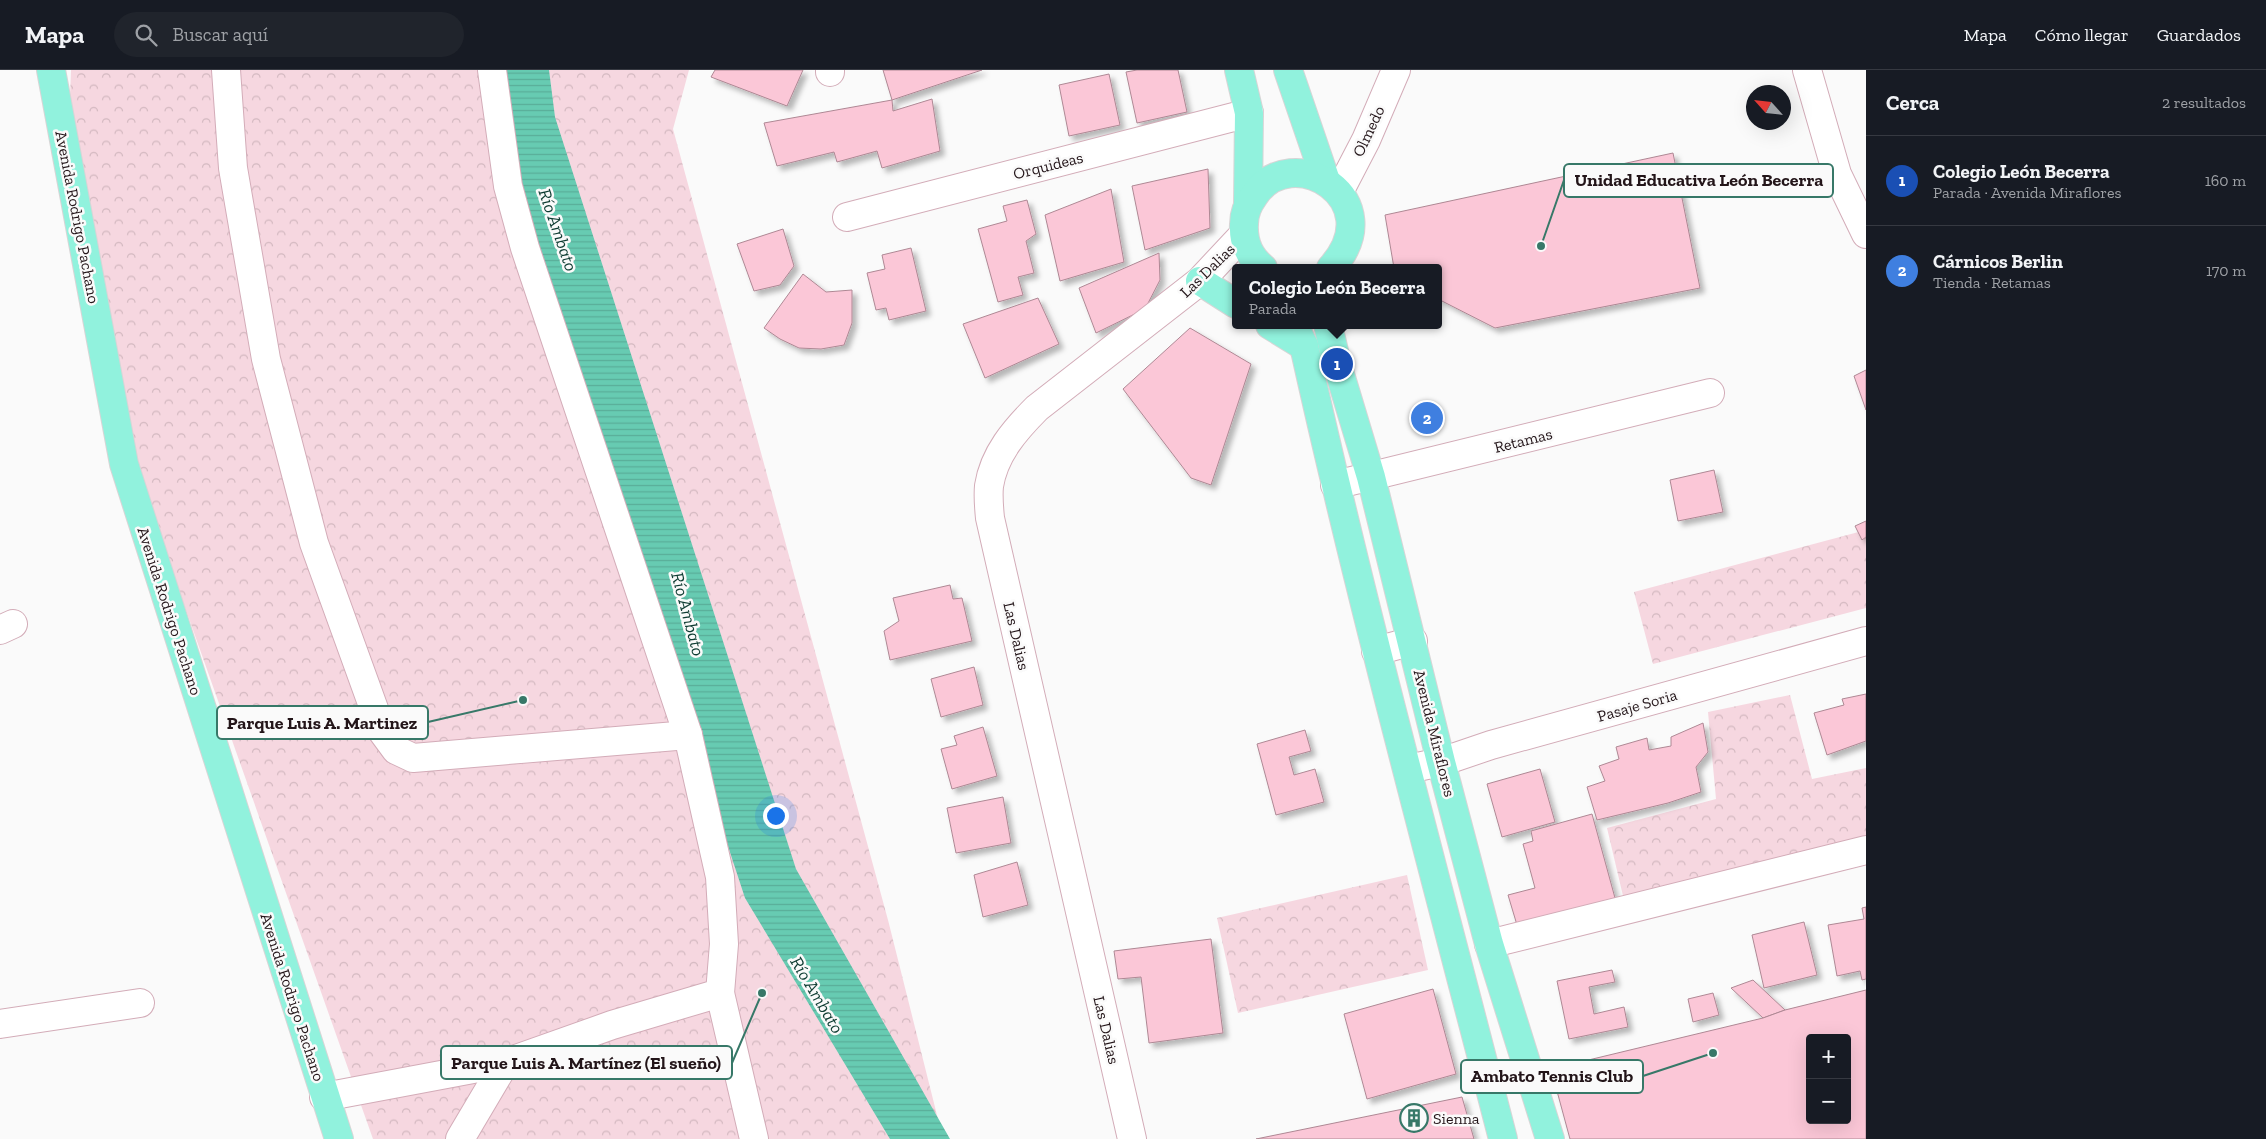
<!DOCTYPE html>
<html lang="es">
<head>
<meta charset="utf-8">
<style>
  body { margin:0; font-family:"Zilla Slab",serif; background:#20242c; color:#f1f3f6 }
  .controls { position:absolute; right:15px; bottom:15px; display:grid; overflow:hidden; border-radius:5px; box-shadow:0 5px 20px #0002 }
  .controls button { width:45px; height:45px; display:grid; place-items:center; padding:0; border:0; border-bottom:1px solid #363941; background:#171b24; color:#f1f3f6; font:25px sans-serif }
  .compass { position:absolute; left:1746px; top:15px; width:45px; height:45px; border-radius:50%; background:#171b24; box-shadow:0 5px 20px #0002; rotate:297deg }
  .you { position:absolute; left:775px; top:745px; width:18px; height:18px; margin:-12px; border:4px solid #fff; border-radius:50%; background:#1a73e8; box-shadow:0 0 0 8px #1a73e833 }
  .badge { display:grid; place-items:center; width:32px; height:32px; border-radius:50%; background:#377868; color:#fff; font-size:16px; font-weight:700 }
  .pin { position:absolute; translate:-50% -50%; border:2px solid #fff; box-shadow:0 1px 5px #0006 }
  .popup { position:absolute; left:1232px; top:194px; width:210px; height:65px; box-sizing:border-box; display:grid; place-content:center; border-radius:5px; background:#171b24; filter:drop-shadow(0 1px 4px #0005); font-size:16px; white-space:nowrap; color:#9ea1a6 }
  .popup b { font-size:19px; color:#f1f3f6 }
  .popup::after { content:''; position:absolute; left:50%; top:100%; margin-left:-10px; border:10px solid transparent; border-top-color:#171b24 }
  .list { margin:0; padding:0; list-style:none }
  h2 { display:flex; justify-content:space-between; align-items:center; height:65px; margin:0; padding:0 20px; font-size:21px }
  h2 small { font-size:16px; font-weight:400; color:#9ea1a6 }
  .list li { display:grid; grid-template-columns:32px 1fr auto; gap:15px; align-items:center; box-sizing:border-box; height:90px; padding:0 20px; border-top:1px solid #363941 }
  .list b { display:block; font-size:19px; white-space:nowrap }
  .list p { margin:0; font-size:16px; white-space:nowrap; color:#9ea1a6 }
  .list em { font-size:16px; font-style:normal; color:#9ea1a6 }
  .icon { flex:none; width:28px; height:28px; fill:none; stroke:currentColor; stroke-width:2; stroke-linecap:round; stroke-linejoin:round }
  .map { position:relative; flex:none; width:1866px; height:1069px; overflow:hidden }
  header { display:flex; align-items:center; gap:30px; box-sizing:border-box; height:70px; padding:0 25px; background:#171b24; border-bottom:1px solid #363941 }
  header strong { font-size:24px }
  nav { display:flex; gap:28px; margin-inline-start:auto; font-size:18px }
  .search { width:350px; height:45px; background:#20242c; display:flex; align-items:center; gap:12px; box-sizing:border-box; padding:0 18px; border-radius:28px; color:#9ea1a6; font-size:19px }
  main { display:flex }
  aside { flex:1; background:#171b24 }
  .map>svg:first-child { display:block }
  .park { fill:url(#park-crowns) }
  .water { fill:url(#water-rules) }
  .building { fill:#fbc7d7; stroke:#ae8894; fill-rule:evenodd; filter:url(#shadow) }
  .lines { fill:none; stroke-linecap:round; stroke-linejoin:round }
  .minor-casing { stroke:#d3acb8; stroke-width:30 }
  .major-casing { stroke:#d7d5d6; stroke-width:30 }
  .minor { stroke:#fff; stroke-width:28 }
  .major { stroke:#91f2dd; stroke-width:28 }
  .labels { text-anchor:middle; stroke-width:5; stroke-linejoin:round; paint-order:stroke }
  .street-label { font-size:16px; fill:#231519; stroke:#fafafa }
  .poi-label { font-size:16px; fill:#231519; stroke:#fafafa; text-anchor:start }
  .water-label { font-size:18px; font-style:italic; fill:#0e3c32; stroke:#fafafa }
  .leader { fill:none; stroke:#377868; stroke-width:2 }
  .callout-dot { fill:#377868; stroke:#fafafa; stroke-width:2 }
  .callout { fill:#fafafa; stroke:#377868; stroke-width:2 }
  .callout-label { font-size:18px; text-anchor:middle; font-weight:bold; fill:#231519 }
</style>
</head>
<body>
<header>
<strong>Mapa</strong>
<div class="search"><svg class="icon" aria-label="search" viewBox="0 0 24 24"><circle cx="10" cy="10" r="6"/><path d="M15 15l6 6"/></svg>Buscar aquí</div>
<nav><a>Mapa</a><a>Cómo llegar</a><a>Guardados</a></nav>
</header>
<main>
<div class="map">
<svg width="1866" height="1069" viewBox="0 0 1866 1069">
  <defs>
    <pattern id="park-crowns" width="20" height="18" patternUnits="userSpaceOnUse" patternTransform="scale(1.25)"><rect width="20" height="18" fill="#f6d7e0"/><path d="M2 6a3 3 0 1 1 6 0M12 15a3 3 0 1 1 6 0" fill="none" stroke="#d3b8c0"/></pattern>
    <pattern id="water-rules" width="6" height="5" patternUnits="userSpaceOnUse" patternTransform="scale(1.25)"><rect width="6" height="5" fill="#67cbb2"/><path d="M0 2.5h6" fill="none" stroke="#59ad98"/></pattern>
    <filter id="shadow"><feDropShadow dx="4.5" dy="4.5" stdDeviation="2.5" flood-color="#0004"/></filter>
  </defs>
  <rect width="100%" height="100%" fill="#fafafa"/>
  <g class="park">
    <path d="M71,0h618l-16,59 215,791 55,219h-570l-233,-659 -70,-383z"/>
    <path d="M1866,460v78l-213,56 -19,-72z"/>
    <path d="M1790,625l22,84 54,-11v91l-238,58 -21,-89 109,-29 -8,-87z"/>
    <path d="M1407,805l21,95 -190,43 -21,-95z"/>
  </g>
  <path class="water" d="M500,0h49l6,47 241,752 154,270h-60l-145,-241 -197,-600 -38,-162z"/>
  <g class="building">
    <path d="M715,0h88l-16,36 -76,-29z"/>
    <path d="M883,0h99l-90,30z"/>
    <path d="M1137,0h41l9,42 -50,11 -11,-51z"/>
    <path d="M1109,4l11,51 -51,11 -10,-51z"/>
    <path d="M932,29l8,52 -58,17 -5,-17 -40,11 -3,-10 -57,14 -13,-43 128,-23 1,11z"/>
    <path d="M1673,83l27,135 -205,40 -57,-29v-31h-44l-9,-53z"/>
    <path d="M1208,99l2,59 -65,22 -13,-64z"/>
    <path d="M1111,119l13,73 -64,19 -15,-66z"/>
    <path d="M1027,130l9,34 -10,7 8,32 -16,4 5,18 -25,7 -20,-73 29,-8 -4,-15z"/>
    <path d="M783,159l11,37 -14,19 -26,6 -17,-47z"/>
    <path d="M911,178l15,63 -37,9 -3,-12 -10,2 -9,-37 18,-4 -3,-14z"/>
    <path d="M1159,183l1,27 -15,29 -49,24 -17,-45z"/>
    <path d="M803,204l23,18 26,-2v33l-8,22 -23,4 -22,-1 -19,-9 -16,-11z"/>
    <path d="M1038,228l21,46 -74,34 -22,-54z"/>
    <path d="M1190,258l61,36 -40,121 -20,-7 -68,-89z"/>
    <path d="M1866,300v40l-12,-34z"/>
    <path d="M1714,400l9,42 -45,9 -8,-41z"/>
    <path d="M1866,451v16l-4,3 -7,-14z"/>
    <path d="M950,515l3,14 9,-1 10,43 -82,19 -6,-29 15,-10 -6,-23z"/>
    <path d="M974,597l9,38 -42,12 -10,-38z"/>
    <path d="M1866,624v47l-39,14 -13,-42 30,-8 -2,-6z"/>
    <path d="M1703,653l5,29 -12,15 5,25 -33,11 -71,17 -10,-33 18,-6 -6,-15 20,-7 -3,-12 31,-9 2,12 22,-4v-9z"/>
    <path d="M983,657l14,49 -45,13 -11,-40 16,-4 -3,-9z"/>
    <path d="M1305,660l6,21 -22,6 5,18 21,-6 9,33 -48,13 -19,-71z"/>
    <path d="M1540,699l15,53 -53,15 -15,-53z"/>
    <path d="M1003,727l8,46 -55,10 -9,-45z"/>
    <path d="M1592,744l23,84 -98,27 -9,-30 27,-7 -12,-44 10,-3 -2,-10z"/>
    <path d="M1017,792l11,43 -45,12 -9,-42z"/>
    <path d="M1866,837v72l-4,1 -2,-9 -23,5 -9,-51 36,-6 -2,-11z"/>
    <path d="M1804,852l13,53 -53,13 -12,-53z"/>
    <path d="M1211,869l12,94 -74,10 -8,-66 -23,2 -4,-28z"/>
    <path d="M1612,900l3,12 -26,5 5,27 30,-7 4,20 -59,12 -12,-58z"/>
    <path d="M1753,910l32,30 -22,8 -32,-30z"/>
    <path d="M1433,919l23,85 -89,25 -23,-85z"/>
    <path d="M1866,920v149h-296l-19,-70 212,-51 22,-8zM1810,968h37v82h-37z"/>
    <path d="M1713,923l6,22 -26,7 -5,-23z"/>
    <path d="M1462,1027l12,42h-218z"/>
  </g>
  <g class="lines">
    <defs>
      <g id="minor">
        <path d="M226,0l7,98 33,191 48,184 68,188 14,19 17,8 275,-23"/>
        <path d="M1807,0l30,104 29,60"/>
        <path d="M830,2v-2"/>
        <path d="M1339,122l27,-52 30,-70"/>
        <path d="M847,147l402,-104"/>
        <path d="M1335,415l375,-92"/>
        <path d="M0,560l13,-6"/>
        <path d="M1376,581l37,-10"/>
        <path d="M1408,699l33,-7 50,-17 375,-104"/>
        <path d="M1489,874l377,-94"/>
        <path d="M720,923l34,146"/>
        <path d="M0,954l140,-21"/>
        <path d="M324,1027l181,-34 107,-38 108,-32 4,-49 -4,-67 -32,-142 -163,-487 -17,-62 -16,-116"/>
        <path d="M460,1069l45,-76"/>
        <path d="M1132,1069l-142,-621c-1,-10 -2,-22 -1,-32 5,-32 26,-56 48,-78l163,-127 44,-47"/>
      </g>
      <g id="major">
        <path d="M51,0l73,394 215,675"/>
        <path d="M1239,0l10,43 -1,91"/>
        <path d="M1288,0l38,111"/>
        <path d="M1263,198c-14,-11 -20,-27 -19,-44 0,-10 4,-20 10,-28 37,-58 139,4 77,72"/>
        <path d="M1200,211l36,23"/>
        <path d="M1270,255l34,21"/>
        <path d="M1294,255l10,21c59,266 131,529 199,793"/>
        <path d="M1328,255l9,39 34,113 70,285 48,182 61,195"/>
      </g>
    </defs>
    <use href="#minor" class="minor-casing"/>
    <use href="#major" class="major-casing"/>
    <use href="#minor" class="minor"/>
    <use href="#major" class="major"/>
  </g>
  <defs>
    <symbol id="building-ring" viewBox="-11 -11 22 22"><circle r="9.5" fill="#fafafa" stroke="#377868" stroke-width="1.5"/><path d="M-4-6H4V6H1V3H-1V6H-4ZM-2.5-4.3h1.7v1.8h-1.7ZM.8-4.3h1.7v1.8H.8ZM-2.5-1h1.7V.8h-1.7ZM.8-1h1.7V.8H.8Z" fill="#377868"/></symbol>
  </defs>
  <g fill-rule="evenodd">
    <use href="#building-ring" x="1398" y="1032" width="32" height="32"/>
  </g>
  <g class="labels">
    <g class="street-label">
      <text transform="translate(1368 61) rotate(-65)" y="6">Olmedo</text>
      <text transform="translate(1048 95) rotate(-14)" y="6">Orquideas</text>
      <text transform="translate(78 147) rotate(79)" y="6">Avenida Rodrigo Pachano</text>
      <text transform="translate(1207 200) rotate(-44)" y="6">Las Dalias</text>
      <text transform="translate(1523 370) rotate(-14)" y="6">Retamas</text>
      <text transform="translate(170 541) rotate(72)" y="6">Avenida Rodrigo Pachano</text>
      <text transform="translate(1017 566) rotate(77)" y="6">Las Dalias</text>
      <text transform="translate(1637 635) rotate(-16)" y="6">Pasaje Soria</text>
      <text transform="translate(1435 663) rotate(76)" y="6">Avenida Miraflores</text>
      <text transform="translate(293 927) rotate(72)" y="6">Avenida Rodrigo Pachano</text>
      <text transform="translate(1107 960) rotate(77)" y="6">Las Dalias</text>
    </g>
    <g class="poi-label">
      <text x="1433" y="1054">Sienna</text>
    </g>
    <g class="water-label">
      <text transform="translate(558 160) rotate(71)" y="6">Río Ambato</text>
      <text transform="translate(688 544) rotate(75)" y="6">Río Ambato</text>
      <text transform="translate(817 925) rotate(59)" y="6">Río Ambato</text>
    </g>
  </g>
  <path class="leader" d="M1541 176L1564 110M523 630L428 652M762 923L732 993M1713 983L1643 1006"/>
  <g class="callout-dot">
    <circle cx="1541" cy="176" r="5"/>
    <circle cx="523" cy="630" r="5"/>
    <circle cx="762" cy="923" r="5"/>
    <circle cx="1713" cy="983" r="5"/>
  </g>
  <g class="callout">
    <rect x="1564" y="94" width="269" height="33" rx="5"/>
    <rect x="217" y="636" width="211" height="33" rx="5"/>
    <rect x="441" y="976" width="291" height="33" rx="5"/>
    <rect x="1461" y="990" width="182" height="33" rx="5"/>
  </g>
  <g class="callout-label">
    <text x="1699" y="116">Unidad Educativa León Becerra</text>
    <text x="322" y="659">Parque Luis A. Martinez</text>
    <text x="586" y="999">Parque Luis A. Martínez (El sueño)</text>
    <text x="1552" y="1012">Ambato Tennis Club</text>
  </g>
</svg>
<div class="controls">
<button>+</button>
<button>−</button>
</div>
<svg class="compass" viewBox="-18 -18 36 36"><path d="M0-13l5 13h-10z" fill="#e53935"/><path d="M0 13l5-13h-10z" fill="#9ea1a6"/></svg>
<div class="you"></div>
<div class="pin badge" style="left:1337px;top:294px;background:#1a4fb4">1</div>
<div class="popup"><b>Colegio León Becerra</b>Parada</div>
<div class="pin badge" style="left:1427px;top:348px;background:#3f7fe0">2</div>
</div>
<aside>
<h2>Cerca<small>2 resultados</small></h2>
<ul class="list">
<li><span class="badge" style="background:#1a4fb4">1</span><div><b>Colegio León Becerra</b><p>Parada · Avenida Miraflores</p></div><em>160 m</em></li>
<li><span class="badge" style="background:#3f7fe0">2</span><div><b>Cárnicos Berlin</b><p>Tienda · Retamas</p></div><em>170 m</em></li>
</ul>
</aside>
</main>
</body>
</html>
